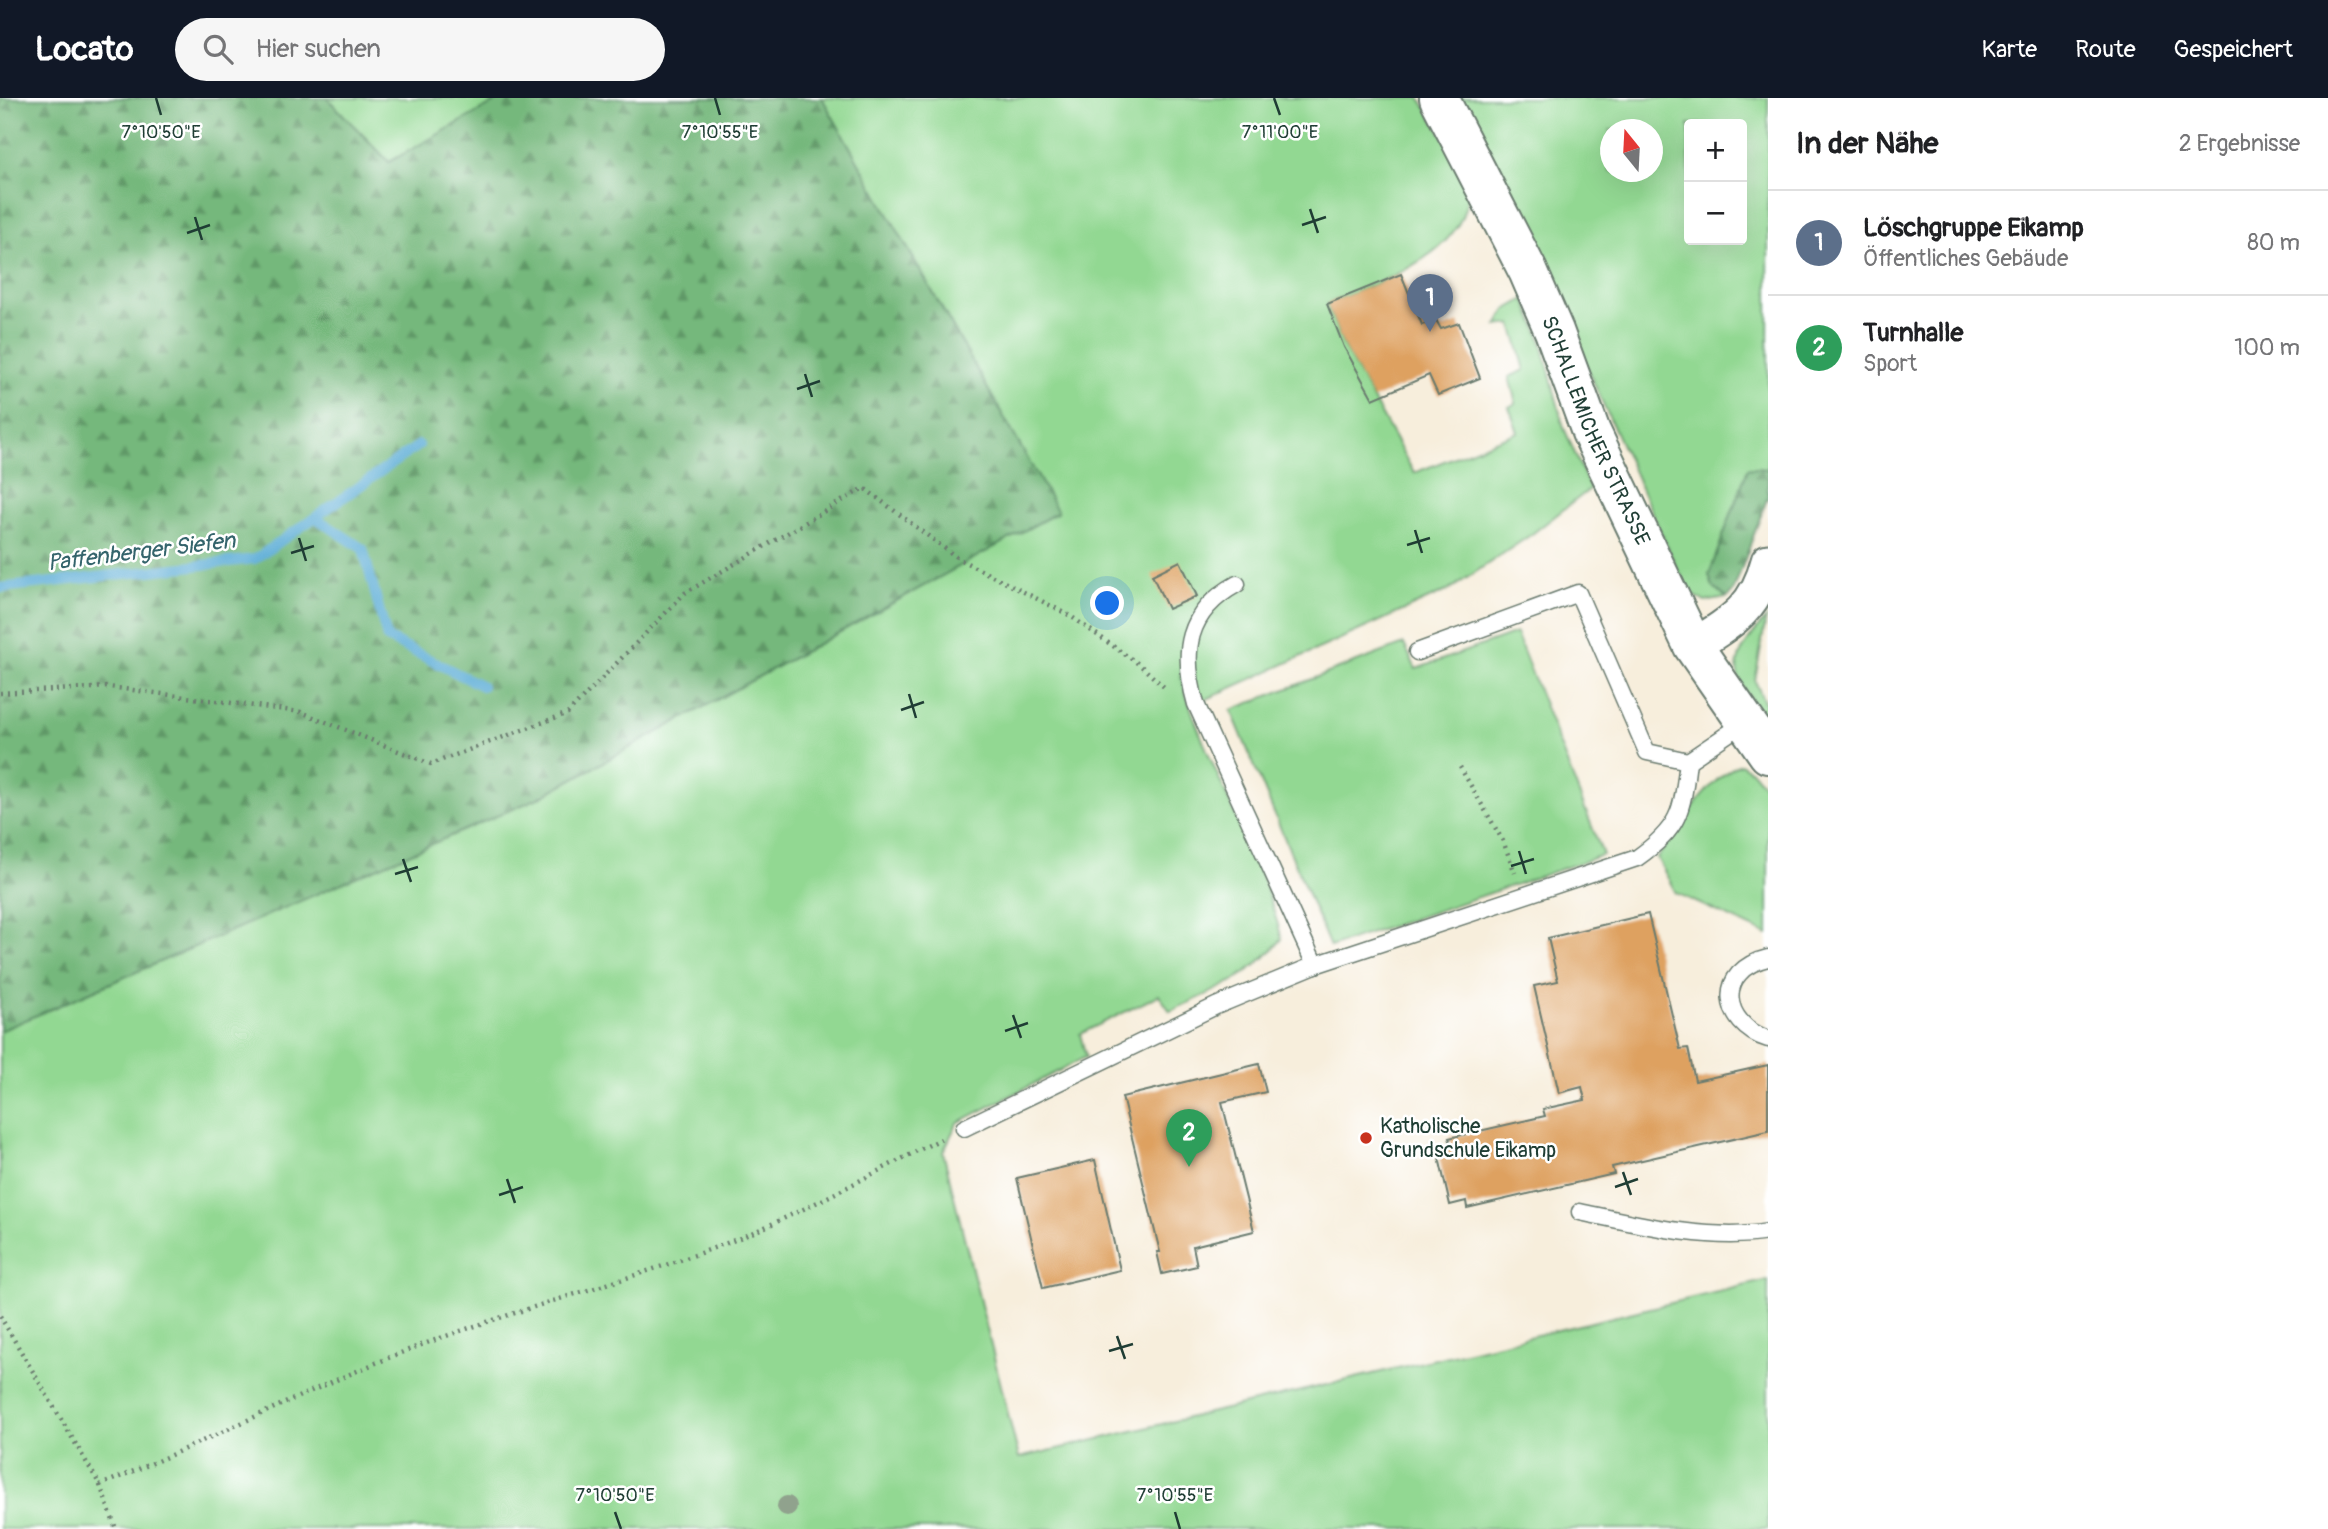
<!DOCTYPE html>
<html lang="de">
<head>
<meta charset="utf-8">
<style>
  body { margin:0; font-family:Pangolin,sans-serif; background:#f6f6f6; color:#202124 }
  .controls { position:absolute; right:21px; top:21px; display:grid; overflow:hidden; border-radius:7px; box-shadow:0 7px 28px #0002 }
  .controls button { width:63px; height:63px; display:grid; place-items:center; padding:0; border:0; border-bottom:2px solid #e0e0e0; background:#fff; color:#202124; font:35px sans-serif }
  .compass { position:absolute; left:1600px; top:21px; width:63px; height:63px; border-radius:50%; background:#fff; box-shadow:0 7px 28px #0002; rotate:342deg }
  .you { position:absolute; left:1108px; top:506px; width:24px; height:24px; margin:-18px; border:5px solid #fff; border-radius:50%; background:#1a73e8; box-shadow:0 0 0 10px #1a73e833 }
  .badge { display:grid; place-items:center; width:46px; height:46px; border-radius:50%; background:#111827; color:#fff; font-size:23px; font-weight:700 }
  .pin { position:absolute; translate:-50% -58px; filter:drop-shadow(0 2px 4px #0008) }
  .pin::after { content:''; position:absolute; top:37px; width:24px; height:21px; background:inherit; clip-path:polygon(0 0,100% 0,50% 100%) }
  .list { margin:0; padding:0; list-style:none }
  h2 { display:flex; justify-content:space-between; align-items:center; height:91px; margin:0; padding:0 28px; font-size:30px }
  h2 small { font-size:23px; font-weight:400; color:#757577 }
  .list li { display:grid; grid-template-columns:46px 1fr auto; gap:21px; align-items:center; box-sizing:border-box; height:105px; padding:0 28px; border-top:2px solid #e0e0e0 }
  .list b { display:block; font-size:26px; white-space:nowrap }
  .list p { margin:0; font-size:23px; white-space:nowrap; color:#757577 }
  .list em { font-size:23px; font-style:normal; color:#757577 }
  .icon { flex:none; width:38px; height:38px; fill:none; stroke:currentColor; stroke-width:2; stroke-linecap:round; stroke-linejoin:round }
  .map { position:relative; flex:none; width:1768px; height:1431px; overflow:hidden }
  header { display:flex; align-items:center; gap:42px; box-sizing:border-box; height:98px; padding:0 35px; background:#111827; color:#fff }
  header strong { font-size:33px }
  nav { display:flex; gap:38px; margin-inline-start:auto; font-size:24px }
  .search { width:490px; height:63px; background:#f6f6f6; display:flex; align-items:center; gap:18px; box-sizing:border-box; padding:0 24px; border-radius:38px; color:#757577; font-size:26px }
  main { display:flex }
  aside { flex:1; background:#fff }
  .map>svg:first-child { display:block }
  .grass { fill:#92d892; stroke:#588a63; stroke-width:2; fill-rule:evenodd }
  .forest { fill:url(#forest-firs); stroke:#4a7a58; stroke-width:2 }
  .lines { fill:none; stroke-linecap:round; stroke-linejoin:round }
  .stream { stroke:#5aacd5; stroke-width:10 }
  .building { fill:#dea160 }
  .lane-casing { stroke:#6b7b6f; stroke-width:19 }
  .street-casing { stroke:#6b7b6f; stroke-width:37 }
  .secondary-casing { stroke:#6b7b6f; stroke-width:42 }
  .path { stroke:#6b7b6f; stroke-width:4.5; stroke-dasharray:2 5; stroke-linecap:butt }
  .lane { stroke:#fff; stroke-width:16 }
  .street { stroke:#fff; stroke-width:33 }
  .secondary { stroke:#fff; stroke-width:38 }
  .tree { fill:#90a28d }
  .ticks { fill:none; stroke:#1f3d34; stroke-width:2.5 }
  .poi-dot { fill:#c8321e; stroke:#fff; stroke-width:2.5 }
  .labels { text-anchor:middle; stroke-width:5; stroke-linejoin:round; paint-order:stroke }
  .street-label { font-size:21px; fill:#1f3d34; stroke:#fff }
  .poi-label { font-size:21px; fill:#1f3d34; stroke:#fff; text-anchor:start }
  .water-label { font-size:23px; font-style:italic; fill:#34646c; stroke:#fff }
  .ticks-label { font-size:18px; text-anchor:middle; fill:#1f3d34; stroke:#fff; stroke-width:5; stroke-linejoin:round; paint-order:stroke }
</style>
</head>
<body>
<header>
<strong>Locato</strong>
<div class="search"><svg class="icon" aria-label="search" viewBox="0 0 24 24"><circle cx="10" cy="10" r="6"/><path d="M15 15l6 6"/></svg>Hier suchen</div>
<nav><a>Karte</a><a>Route</a><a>Gespeichert</a></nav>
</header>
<main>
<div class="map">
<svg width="1768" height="1431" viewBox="0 0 1768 1431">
  <defs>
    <pattern id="forest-firs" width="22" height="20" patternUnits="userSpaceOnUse" patternTransform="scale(1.75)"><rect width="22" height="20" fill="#75b87c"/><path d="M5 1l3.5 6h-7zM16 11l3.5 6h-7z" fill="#5f9766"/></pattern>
  </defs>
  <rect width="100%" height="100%" fill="#fff"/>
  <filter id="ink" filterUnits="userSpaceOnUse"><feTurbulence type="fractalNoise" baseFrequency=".0143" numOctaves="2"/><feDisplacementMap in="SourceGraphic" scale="14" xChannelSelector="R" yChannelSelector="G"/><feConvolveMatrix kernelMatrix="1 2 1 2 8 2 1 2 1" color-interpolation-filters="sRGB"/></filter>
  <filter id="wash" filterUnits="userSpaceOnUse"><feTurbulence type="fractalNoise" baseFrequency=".00686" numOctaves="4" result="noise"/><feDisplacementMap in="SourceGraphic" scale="28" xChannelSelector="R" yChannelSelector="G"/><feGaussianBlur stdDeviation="1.57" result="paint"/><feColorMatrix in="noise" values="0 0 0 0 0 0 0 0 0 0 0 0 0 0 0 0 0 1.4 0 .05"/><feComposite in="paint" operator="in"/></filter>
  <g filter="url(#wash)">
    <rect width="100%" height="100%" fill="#f7eedc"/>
    <g class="grass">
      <path d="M327,0h176l-114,64z"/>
      <path d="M822,0h598l51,84c-3,14 -5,29 -12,41 -22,41 -92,64 -132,81l17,43 70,126 104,-41 -9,-25 7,-4 -7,-26 16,-7 -13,-46 -15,2 9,-16 19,-11 15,37 24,92 26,61 -58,45 -83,56 -253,114 -16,-30c25,91 78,173 102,265 -33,39 -66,52 -112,72l-11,-16 -79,39 6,23 -129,66 -14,29 76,306 749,-178v249h-1768v-498l538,-233 520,-286z"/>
      <path d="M1459,0h309v371l-20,-1 -39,107 4,12 14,11 -22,4 -18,-11c-71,-159 -142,-319 -217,-477zM1689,26h53v116h-53zM1610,32h42v42h-42z"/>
      <path d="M1766,520l-11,63 13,29v15c-35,-52 -46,-55 -2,-107z"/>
      <path d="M1516,535l87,222 -273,92 -99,-237 173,-66 12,25z"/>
      <path d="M1741,666l12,8 15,18v145l-92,-42 -19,-35c21,-28 52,-82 84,-94z"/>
    </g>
    <g class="forest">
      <path d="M0,0h327l62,64 114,-64h319l236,414 -520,286 -538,233z"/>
      <path d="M1748,370l20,1v27l-35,96 -6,6 -14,-11 -4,-12z"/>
    </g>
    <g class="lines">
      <g class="stream">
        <path d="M316,420l47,31 24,89 95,48"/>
        <path d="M0,490l255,-29 164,-114"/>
      </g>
    </g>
    <g id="blocks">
      <g class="building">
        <path d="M1401,176l21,51 14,-5 5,9 18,-6 21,55 -42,17 -9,-20 -56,24 -29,-52 -17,-43z"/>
        <path d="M1180,463l17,35 -29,13 -16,-34z"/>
        <path d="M1648,816l32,135 8,-1 7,33 73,-16v66l-156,36 2,7 -147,34 -1,-7 -16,4 -13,-56 15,-3 -3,-8 96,-22 -2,-7 42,-9 -3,-13 -23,6 -25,-107 24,-5 -10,-43z"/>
        <path d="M1259,966l7,28 -44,10 32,129 -61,15 4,20 -35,8 -5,-22h3l-38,-155z"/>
        <path d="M1095,1062l25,110 -77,18 -26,-110z"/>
      </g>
    </g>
  </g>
  <g filter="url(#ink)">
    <use href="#blocks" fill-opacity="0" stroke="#6b7b6f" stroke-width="2"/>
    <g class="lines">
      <defs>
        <g id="lane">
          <path d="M1237,486c-51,28 -56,68 -41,120l119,261"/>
          <path d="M1417,554l161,-59 69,159 41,9 56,-38"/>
          <path d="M1768,860c-53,12 -47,66 0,81"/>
          <path d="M964,1030l252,-122 99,-41 322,-107c44,-31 45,-47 51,-97"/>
          <path d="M1580,1114c57,12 130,30 188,20"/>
        </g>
        <path id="street" d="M1693,548c40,-25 63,-38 75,-85"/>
        <g id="secondary">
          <path id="s1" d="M1439,0l89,173 26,60 37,101 102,214 75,108"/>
        </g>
      </defs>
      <use href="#lane" class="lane-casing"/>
      <use href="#street" class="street-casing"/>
      <use href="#secondary" class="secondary-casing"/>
      <g class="path">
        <path d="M0,595l109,-6 192,25 130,52 137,-51 117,-120 179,-105 95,71 110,56 71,50 24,22"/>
        <path d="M1460,669l43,74 12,32"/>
        <path d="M0,1218l100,169c105,-42 205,-95 311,-136 104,-40 212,-66 316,-106 74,-29 143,-69 214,-104"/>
        <path d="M100,1387l16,44"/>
      </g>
      <use href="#lane" class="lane"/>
      <use href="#street" class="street"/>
      <use href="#secondary" class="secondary"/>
    </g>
    <circle class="tree" cx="787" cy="1408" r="10"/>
  </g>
  <path class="ticks" d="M156,0l5,17M715,0l5,17M1274,0l6,17M1310,111l8,24M195,119l7,23M1302,127l24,-8M187,135l23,-8M805,276l7,23M797,291l23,-8M1415,432l7,23M299,440l7,23M1407,447l23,-7M291,455l23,-7M909,596l7,24M901,612l23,-8M1519,753l7,23M403,761l8,23M1511,768l23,-7M395,776l23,-7M1013,917l8,23M1005,933l23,-8M1623,1074l8,23M507,1081l8,24M1615,1089l23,-8M499,1097l24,-8M1117,1238l8,23M1109,1253l24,-7M615,1414l6,17M1175,1414l5,17"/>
  <circle class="poi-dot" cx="1366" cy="1040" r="7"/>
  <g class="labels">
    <g class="street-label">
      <text dy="7" stroke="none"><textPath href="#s1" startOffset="368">SCHALLEMICHER STRASSE</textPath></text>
    </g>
    <g class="poi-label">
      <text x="1380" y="1035">Katholische<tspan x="1380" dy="24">Grundschule Eikamp</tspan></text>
    </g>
    <g class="water-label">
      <text transform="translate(141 453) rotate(-7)" y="8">Paffenberger Siefen</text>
    </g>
  </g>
  <g class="ticks-label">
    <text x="161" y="40">7°10'50"E</text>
    <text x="720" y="40">7°10'55"E</text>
    <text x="1280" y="40">7°11'00"E</text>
    <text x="615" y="1403">7°10'50"E</text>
    <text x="1175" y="1403">7°10'55"E</text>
  </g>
</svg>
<div class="controls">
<button>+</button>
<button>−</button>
</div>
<svg class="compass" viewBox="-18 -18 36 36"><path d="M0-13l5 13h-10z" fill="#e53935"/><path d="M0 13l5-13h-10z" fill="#757577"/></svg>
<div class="you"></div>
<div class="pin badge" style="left:1430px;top:234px;background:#5c6f8a">1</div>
<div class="pin badge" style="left:1189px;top:1069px;background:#2e9e5b">2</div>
</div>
<aside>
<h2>In der Nähe<small>2 Ergebnisse</small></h2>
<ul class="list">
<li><span class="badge" style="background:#5c6f8a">1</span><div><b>Löschgruppe Eikamp</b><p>Öffentliches Gebäude</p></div><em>80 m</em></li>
<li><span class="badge" style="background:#2e9e5b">2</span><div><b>Turnhalle</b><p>Sport</p></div><em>100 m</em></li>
</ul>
</aside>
</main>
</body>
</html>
